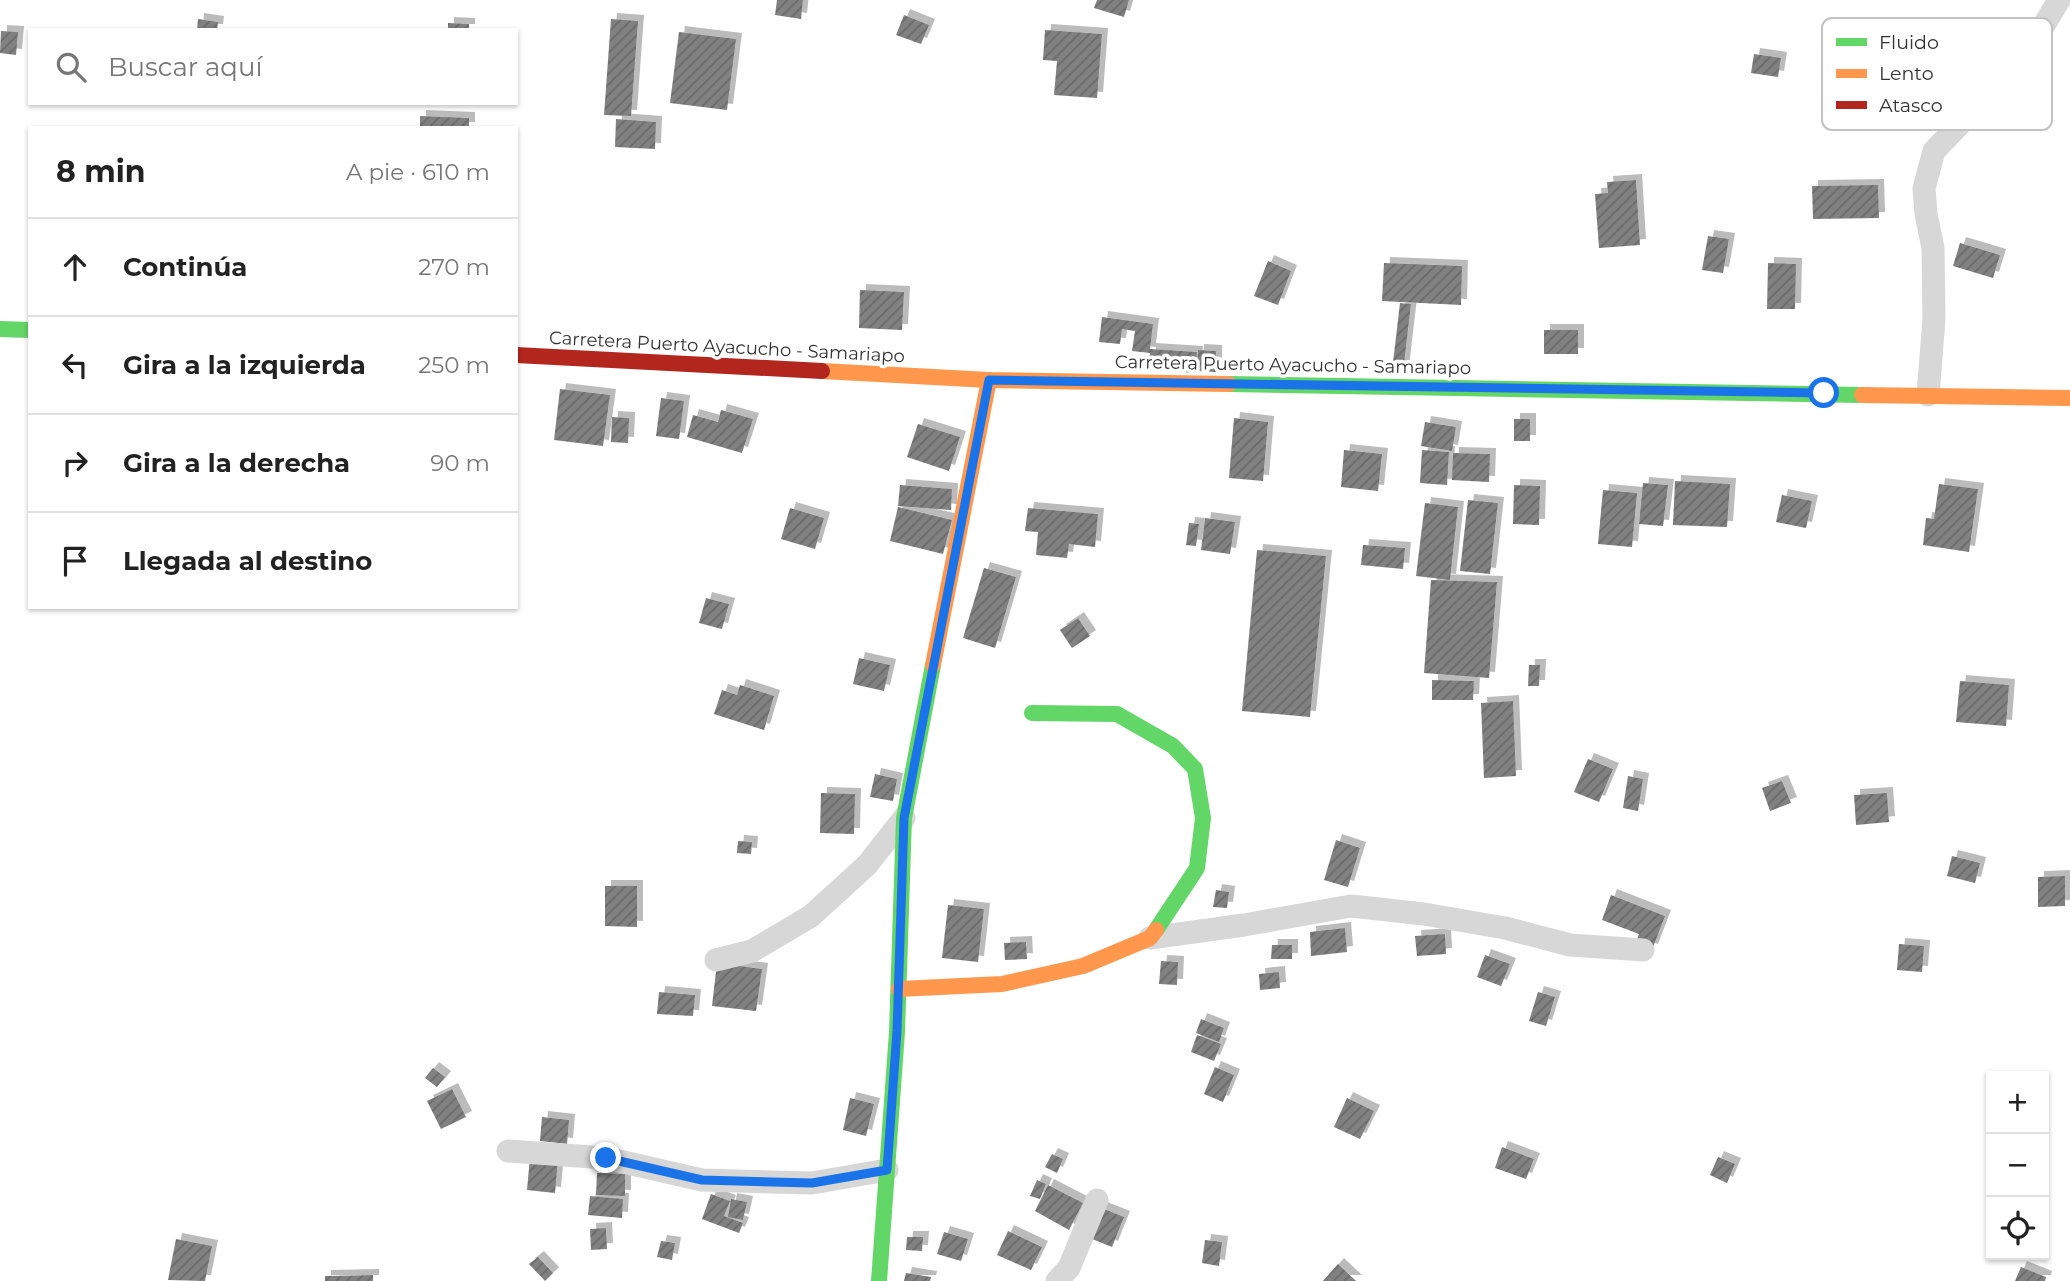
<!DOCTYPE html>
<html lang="es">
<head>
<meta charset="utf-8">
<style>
  body { margin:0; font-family:Montserrat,sans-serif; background:#f2f2f2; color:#222 }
  .controls { position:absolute; right:21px; bottom:21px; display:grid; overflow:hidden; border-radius:0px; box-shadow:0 2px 5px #0004 }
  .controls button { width:63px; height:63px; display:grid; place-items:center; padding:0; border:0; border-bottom:2px solid #e0e0e0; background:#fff; color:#222; font:35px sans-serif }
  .stop { position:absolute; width:21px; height:21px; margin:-16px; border:5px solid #1a73e8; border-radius:50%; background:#fff }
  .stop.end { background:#1a73e8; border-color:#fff; box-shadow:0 2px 7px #0008 }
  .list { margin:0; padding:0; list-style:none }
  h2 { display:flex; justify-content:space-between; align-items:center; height:91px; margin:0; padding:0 28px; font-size:30px }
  h2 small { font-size:23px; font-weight:400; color:#767676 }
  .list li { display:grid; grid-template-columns:46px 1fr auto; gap:21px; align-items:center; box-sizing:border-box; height:98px; padding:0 28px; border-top:2px solid #e0e0e0 }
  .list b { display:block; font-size:26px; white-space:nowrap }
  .list em { font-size:23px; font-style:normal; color:#767676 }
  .icon { flex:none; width:38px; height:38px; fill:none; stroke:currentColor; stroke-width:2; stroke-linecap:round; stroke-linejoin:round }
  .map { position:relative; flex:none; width:2070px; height:1281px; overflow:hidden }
  .search { position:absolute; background:#fff; box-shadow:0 2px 5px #0004; left:28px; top:28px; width:490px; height:77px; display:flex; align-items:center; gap:18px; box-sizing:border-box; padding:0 24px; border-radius:0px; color:#767676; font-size:26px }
  .panel { position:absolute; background:#fff; box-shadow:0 2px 5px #0004; left:28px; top:126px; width:490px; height:483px; border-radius:0px }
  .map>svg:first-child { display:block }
  .building { fill:url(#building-hatch); filter:url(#shadow) }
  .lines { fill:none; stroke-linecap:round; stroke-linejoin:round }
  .street { stroke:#d7d7d7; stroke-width:23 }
  .fast { stroke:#63d668; stroke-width:16 }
  .slow { stroke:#ff974d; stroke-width:16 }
  .jam { stroke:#b3261e; stroke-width:16 }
  .route { stroke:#1a73e8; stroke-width:9 }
  .labels { text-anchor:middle; stroke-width:7; stroke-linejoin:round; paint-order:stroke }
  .street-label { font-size:18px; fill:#333; stroke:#fff }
  .key { fill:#fff; stroke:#c2c2c2; stroke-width:2 }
  .key-label { font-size:19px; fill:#333 }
</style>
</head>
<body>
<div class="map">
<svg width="2070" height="1281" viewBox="0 0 2070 1281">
  <defs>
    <pattern id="building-hatch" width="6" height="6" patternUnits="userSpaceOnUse" patternTransform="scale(1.75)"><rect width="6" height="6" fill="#818181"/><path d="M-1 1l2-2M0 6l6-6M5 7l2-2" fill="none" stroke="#6a6a6a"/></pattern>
    <filter id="shadow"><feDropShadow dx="6" dy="-6" stdDeviation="0" flood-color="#0004"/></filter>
  </defs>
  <rect width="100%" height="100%" fill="#fff"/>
  <g class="building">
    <path d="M777,0h26l-2,19 -26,-4z"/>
    <path d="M1097,0h32l-5,17 -30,-9z"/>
    <path d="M904,15l25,10 -8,19 -25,-9z"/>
    <path d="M198,19l20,3 -1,8h-20z"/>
    <path d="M611,19l27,2 -7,95 -27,-1z"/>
    <path d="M448,23l21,1v6h-21z"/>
    <path d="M1045,30l57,4 -5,64 -43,-3 3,-34 -14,-1z"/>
    <path d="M1,31l17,1 -2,23 -16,-2z"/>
    <path d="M679,32l57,7 -9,71 -57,-7z"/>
    <path d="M1754,54l27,4 -3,19 -27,-4z"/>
    <path d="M420,116l49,2v10h-49z"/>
    <path d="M616,119l40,3 -1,27 -40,-2z"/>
    <path d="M1636,180l4,65 -41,3 -4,-54 13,-1 -1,-11z"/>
    <path d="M1878,185l1,33 -66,1 -1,-33z"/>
    <path d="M1708,236l21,3 -6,34 -21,-3z"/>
    <path d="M1960,243l40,12 -7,23 -40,-12z"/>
    <path d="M1268,261l23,10 -13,34 -24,-9z"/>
    <path d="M1384,263l78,3 -1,39 -79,-4z"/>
    <path d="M1768,263l28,1 -1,45h-28z"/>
    <path d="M860,290l44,2 -2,38 -43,-2z"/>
    <path d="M1400,303l11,1 -8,68 -11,-1z"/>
    <path d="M1102,317l51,7 -3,25 47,3 -2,21 -47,-4 2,-16 -18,-2 3,-20 -13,-2 -2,15 -21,-2z"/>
    <rect x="1544" y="330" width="34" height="24"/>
    <path d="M1198,350l18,1v21l-19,-1z"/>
    <path d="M560,389l50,6 -7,51 -49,-6z"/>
    <path d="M661,398l23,3 -5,38 -23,-3z"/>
    <path d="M721,410l32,9 -11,34 -55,-16 6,-22 25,7z"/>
    <path d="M612,417l17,1 -1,25 -17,-1z"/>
    <path d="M1234,418l34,4 -5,59 -34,-3z"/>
    <rect x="1514" y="419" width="16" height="22"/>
    <path d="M1425,422l31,5 -4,24 -31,-5z"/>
    <path d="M918,424l42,13 -11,34 -42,-14z"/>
    <path d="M1344,450l38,4 -4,37 -37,-4z"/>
    <path d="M1422,450l27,2 -2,33 -27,-2z"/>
    <path d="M1453,453l37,1 -1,28 -37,-2z"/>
    <path d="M1675,481l55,3 -3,43 -54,-2z"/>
    <path d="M1643,483l25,2 -5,41 -24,-2z"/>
    <path d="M1939,484l39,5 -9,63 -46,-7 3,-27 8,1z"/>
    <path d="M900,485l52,4 -1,21 -53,-4z"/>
    <path d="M1514,485l26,1 -1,39 -26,-1z"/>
    <path d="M1603,490l34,3 -5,54 -34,-3z"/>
    <path d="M1782,495l30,6 -6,27 -30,-6z"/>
    <path d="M1468,500l30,3 -8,71 -30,-3z"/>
    <path d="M1425,503l33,4 -8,73 -34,-4z"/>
    <path d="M898,507l54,13 -9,34 -53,-13z"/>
    <path d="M790,508l34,10 -9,31 -34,-10z"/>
    <path d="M1028,508l70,6 -3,33 -26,-3 -2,14 -31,-3 2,-23 -13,-1z"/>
    <path d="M1205,518l30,4 -5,32 -29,-4z"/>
    <path d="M1189,523l10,1 -3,22 -10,-1z"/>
    <path d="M1363,545l42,3 -2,21 -42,-4z"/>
    <path d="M1257,550l69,6 -16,161 -68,-6z"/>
    <path d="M984,568l32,9 -21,71 -32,-10z"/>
    <path d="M1431,580l66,2 -8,96 -65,-5z"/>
    <path d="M706,598l23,6 -7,25 -23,-6z"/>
    <path d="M1078,618l12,18 -18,12 -12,-18z"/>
    <path d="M859,658l31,7 -6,26 -31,-7z"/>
    <path d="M1529,665h11l-1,21h-11z"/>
    <path d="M1432,680l42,1 -1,19h-41z"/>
    <path d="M1960,681l49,4 -3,41 -50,-4z"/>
    <path d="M740,685l34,11 -10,34 -50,-16 8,-24 15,5z"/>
    <path d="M1513,701l3,75 -32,2 -3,-75z"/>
    <path d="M1588,759l25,10 -14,33 -25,-10z"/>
    <path d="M875,774l22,5 -4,22 -23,-4z"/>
    <path d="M1628,776l15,3 -5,32 -15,-3z"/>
    <path d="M1782,781l9,22 -21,8 -8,-23z"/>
    <path d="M821,793l34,1 -1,40 -34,-1z"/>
    <path d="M1887,793l2,29 -33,3 -2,-30z"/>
    <path d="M1336,840l24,8 -12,39 -24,-7z"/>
    <path d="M738,841l14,1 -1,12 -14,-1z"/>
    <path d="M1952,856l28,7 -5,20 -28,-7z"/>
    <path d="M2065,876v30l-27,1v-30z"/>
    <path d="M605,886h32v41l-32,-1z"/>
    <path d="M1216,890l13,2 -2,16 -14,-1z"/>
    <path d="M1611,895l54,21 -13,34 -17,-6 4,-10 -37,-14z"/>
    <path d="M948,905l36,4 -6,53 -36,-4z"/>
    <path d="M1345,928l2,24 -36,4 -1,-24z"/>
    <path d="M1445,934l1,20 -29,2 -2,-20z"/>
    <path d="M1026,942l1,17 -22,1 -1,-17z"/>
    <path d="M1899,944l25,2 -2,26 -25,-2z"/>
    <path d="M1272,945h20v14h-21z"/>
    <path d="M1485,955l25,9 -9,22 -24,-9z"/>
    <path d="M1161,961l17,1 -1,23 -18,-1z"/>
    <path d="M717,963l45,6 -6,42 -44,-5z"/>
    <path d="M1279,972l1,16 -20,2 -1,-16z"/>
    <path d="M659,992l36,3 -2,21 -36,-2z"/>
    <path d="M1538,992l17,5 -9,29 -17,-5z"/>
    <path d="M1201,1019l23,9 -5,14 -23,-9z"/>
    <path d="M1197,1035l24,9 -7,17 -23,-9z"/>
    <path d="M1215,1067l19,8 -11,27 -19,-8z"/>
    <path d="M433,1068l12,9 -8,10 -12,-9z"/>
    <path d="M452,1089l14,28 -25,12 -14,-28z"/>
    <path d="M850,1098l24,6 -8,32 -23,-6z"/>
    <path d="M1347,1098l27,13 -14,28 -26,-12z"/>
    <path d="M542,1117l27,3 -2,24 -27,-3z"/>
    <path d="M1502,1147l32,12 -8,20 -31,-11z"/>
    <path d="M1052,1154l11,5 -6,14 -12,-6z"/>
    <path d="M530,1157l28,2 -3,34 -28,-3z"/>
    <path d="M1718,1157l17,7 -8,19 -17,-8z"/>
    <path d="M597,1173l28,1v22l-29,-1z"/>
    <path d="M1037,1180l9,4 -6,15 -10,-3z"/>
    <path d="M1048,1185l35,18 -14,27 -34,-19z"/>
    <path d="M711,1194l19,7 -6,15 19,7 -4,10 -37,-14z"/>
    <path d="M590,1196l33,3 -1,19 -34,-3z"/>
    <path d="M731,1199l16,3 -4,18 -15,-3z"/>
    <path d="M1099,1207l25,10 -12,30 -25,-10z"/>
    <path d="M606,1228l1,21 -16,1 -1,-21z"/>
    <path d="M1008,1231l34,16 -11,23 -34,-15z"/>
    <path d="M944,1232l24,7 -7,22 -24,-7z"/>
    <path d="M907,1237h16l-1,14 -16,-1z"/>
    <path d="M176,1239l36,7 -7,35 -37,-1z"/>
    <path d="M1205,1240l17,2 -3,24 -17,-3z"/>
    <path d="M661,1241l14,2 -3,17 -15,-3z"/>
    <path d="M538,1257l15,16 -8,8 -16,-17z"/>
    <path d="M1338,1264l18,17h-33z"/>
    <path d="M2021,1267l25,10 -1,4h-30z"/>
    <path d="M906,1273l25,4 -1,4h-26z"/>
    <path d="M373,1275v6h-48v-5z"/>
  </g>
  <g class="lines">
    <g class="street">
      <path d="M1928,395l6,-76 -1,-71 -7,-34 -2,-26 10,-37 92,-96 33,-55"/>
      <path d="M1150,938l94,-13 107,-19 73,8 81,14 65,17 73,5"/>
      <path d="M716,960l36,-9 59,-35 56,-51 37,-47"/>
      <path d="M508,1151l98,7 96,22 110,3 75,-13"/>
      <path d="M1057,1281l12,-13 28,-68"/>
    </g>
    <g class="fast">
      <path d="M0,329l30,1"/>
      <path d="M1229,384l633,11"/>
      <path d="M1032,713l85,1 56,32 22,23 8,49 -6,50 -41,62"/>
      <path d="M879,1281l18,-249 7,-214 29,-153"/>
    </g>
    <g class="slow">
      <path d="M822,371l167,9 240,4"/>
      <path d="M1862,395l208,3"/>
      <path d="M933,665l56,-285"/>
      <path d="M899,989l103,-5 81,-18 67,-28 6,-8"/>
    </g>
    <path class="jam" d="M516,355l306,16"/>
  </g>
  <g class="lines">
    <path class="route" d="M606,1158l96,22 110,3 75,-13 10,-139 7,-213 85,-438 835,13"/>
  </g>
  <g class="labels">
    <g class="street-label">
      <text transform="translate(727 347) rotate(3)" y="6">Carretera Puerto Ayacucho - Samariapo</text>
      <text transform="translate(1293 365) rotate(1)" y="6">Carretera Puerto Ayacucho - Samariapo</text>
    </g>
  </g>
  <rect x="1822" y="18" width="230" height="112" rx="10" class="key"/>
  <rect x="1836" y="38" width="31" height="8" fill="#63d668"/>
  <rect x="1836" y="69" width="31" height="9" fill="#ff974d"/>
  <rect x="1836" y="101" width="31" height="8" fill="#b3261e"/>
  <g class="key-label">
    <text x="1879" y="49">Fluido</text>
    <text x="1879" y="80">Lento</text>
    <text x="1879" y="112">Atasco</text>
  </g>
</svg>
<div class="controls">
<button>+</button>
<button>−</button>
<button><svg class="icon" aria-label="locate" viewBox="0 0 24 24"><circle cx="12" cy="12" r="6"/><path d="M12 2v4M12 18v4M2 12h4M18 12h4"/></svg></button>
</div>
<div class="stop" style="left:1824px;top:393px"></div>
<div class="stop end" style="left:606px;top:1158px"></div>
<div class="search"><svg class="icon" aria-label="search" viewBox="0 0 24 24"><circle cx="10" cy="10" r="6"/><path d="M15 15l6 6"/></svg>Buscar aquí</div>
<section class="panel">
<h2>8 min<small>A pie · 610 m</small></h2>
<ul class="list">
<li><svg class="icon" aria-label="ahead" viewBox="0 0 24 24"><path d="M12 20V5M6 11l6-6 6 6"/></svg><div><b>Continúa</b></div><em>270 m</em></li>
<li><svg class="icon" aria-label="left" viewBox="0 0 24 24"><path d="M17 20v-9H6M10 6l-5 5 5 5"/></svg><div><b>Gira a la izquierda</b></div><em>250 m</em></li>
<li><svg class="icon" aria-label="right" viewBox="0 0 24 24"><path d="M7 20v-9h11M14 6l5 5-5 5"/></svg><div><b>Gira a la derecha</b></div><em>90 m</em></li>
<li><svg class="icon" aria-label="arrive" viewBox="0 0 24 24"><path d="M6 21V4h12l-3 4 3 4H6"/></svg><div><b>Llegada al destino</b></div></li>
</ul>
</section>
</div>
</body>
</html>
